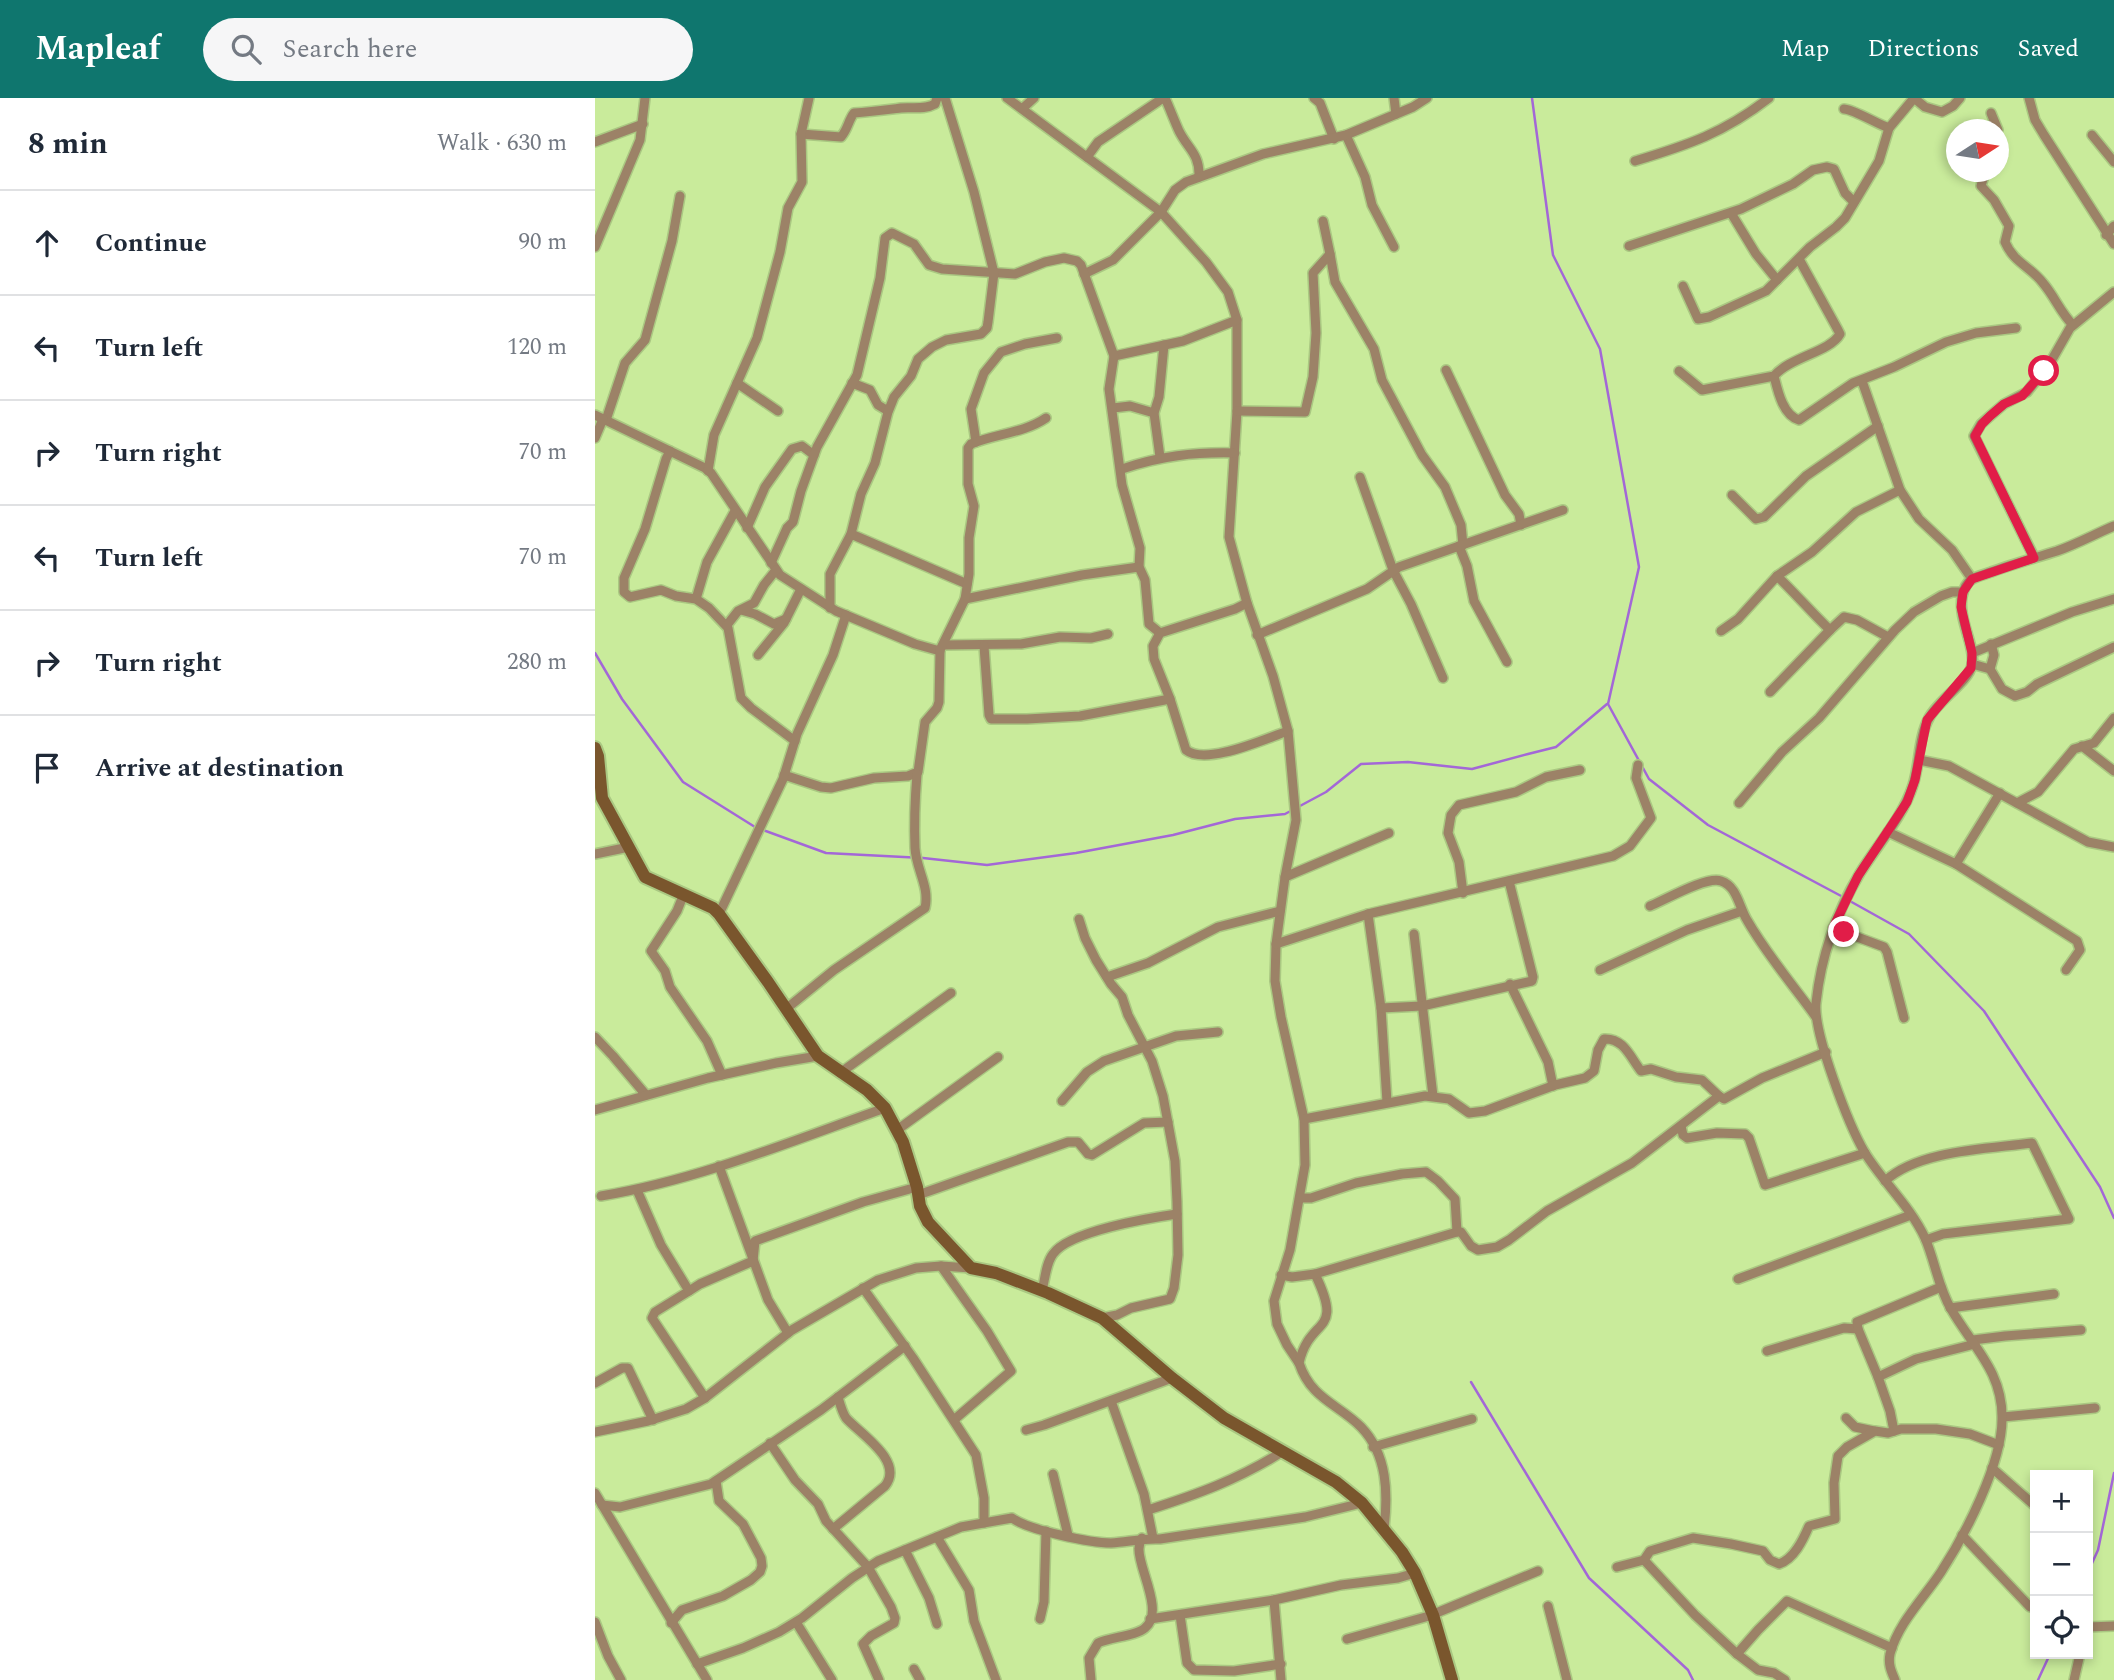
<!DOCTYPE html>
<html lang="en">
<head>
<meta charset="utf-8">
<style>
  body { margin:0; font-family:Spectral,serif; background:#f6f6f7; color:#1f2937 }
  .controls { position:absolute; right:21px; bottom:21px; display:grid; overflow:hidden; border-radius:0px; box-shadow:0 4px 10px #0003 }
  .controls button { width:63px; height:63px; display:grid; place-items:center; padding:0; border:0; border-bottom:2px solid #e0e1e3; background:#fff; color:#1f2937; font:35px sans-serif }
  .compass { position:absolute; left:1351px; top:21px; width:63px; height:63px; border-radius:50%; background:#fff; box-shadow:0 4px 10px #0003; rotate:78deg }
  .stop { position:absolute; width:21px; height:21px; margin:-16px; border:5px solid #e11d48; border-radius:50%; background:#fff }
  .stop.end { background:#e11d48; border-color:#fff; box-shadow:0 2px 7px #0008 }
  .list { margin:0; padding:0; list-style:none }
  h2 { display:flex; justify-content:space-between; align-items:center; height:91px; margin:0; padding:0 28px; font-size:30px }
  h2 small { font-size:23px; font-weight:400; color:#747a83 }
  .list li { display:grid; grid-template-columns:46px 1fr auto; gap:21px; align-items:center; box-sizing:border-box; height:105px; padding:0 28px; border-top:2px solid #e0e1e3 }
  .list b { display:block; font-size:26px; white-space:nowrap }
  .list em { font-size:23px; font-style:normal; color:#747a83 }
  .icon { flex:none; width:38px; height:38px; fill:none; stroke:currentColor; stroke-width:2; stroke-linecap:round; stroke-linejoin:round }
  .map { position:relative; flex:none; width:1519px; height:1582px; overflow:hidden }
  header { display:flex; align-items:center; gap:42px; box-sizing:border-box; height:98px; padding:0 35px; background:#0f766e; color:#fff }
  header strong { font-size:33px }
  nav { display:flex; gap:38px; margin-inline-start:auto; font-size:24px }
  .search { width:490px; height:63px; background:#f6f6f7; display:flex; align-items:center; gap:18px; box-sizing:border-box; padding:0 24px; border-radius:38px; color:#747a83; font-size:26px }
  main { display:flex }
  aside { flex:1; background:#fff }
  .map>svg:first-child { display:block }
  .lines { fill:none; stroke-linecap:round; stroke-linejoin:round }
  .stream { stroke:#a367d7; stroke-width:2.5 }
  .street-casing { stroke:#aac882; stroke-width:12 }
  .secondary-casing { stroke:#aac882; stroke-width:16 }
  .street { stroke:#9c8267; stroke-width:9 }
  .secondary { stroke:#7a562d; stroke-width:12 }
  .route { stroke:#e11d48; stroke-width:9 }
</style>
</head>
<body>
<header>
<strong>Mapleaf</strong>
<div class="search"><svg class="icon" aria-label="search" viewBox="0 0 24 24"><circle cx="10" cy="10" r="6"/><path d="M15 15l6 6"/></svg>Search here</div>
<nav><a>Map</a><a>Directions</a><a>Saved</a></nav>
</header>
<main>
<aside>
<h2>8 min<small>Walk · 630 m</small></h2>
<ul class="list">
<li><svg class="icon" aria-label="ahead" viewBox="0 0 24 24"><path d="M12 20V5M6 11l6-6 6 6"/></svg><div><b>Continue</b></div><em>90 m</em></li>
<li><svg class="icon" aria-label="left" viewBox="0 0 24 24"><path d="M17 20v-9H6M10 6l-5 5 5 5"/></svg><div><b>Turn left</b></div><em>120 m</em></li>
<li><svg class="icon" aria-label="right" viewBox="0 0 24 24"><path d="M7 20v-9h11M14 6l5 5-5 5"/></svg><div><b>Turn right</b></div><em>70 m</em></li>
<li><svg class="icon" aria-label="left" viewBox="0 0 24 24"><path d="M17 20v-9H6M10 6l-5 5 5 5"/></svg><div><b>Turn left</b></div><em>70 m</em></li>
<li><svg class="icon" aria-label="right" viewBox="0 0 24 24"><path d="M7 20v-9h11M14 6l5 5-5 5"/></svg><div><b>Turn right</b></div><em>280 m</em></li>
<li><svg class="icon" aria-label="arrive" viewBox="0 0 24 24"><path d="M6 21V4h12l-3 4 3 4H6"/></svg><div><b>Arrive at destination</b></div></li>
</ul>
</aside>
<div class="map">
<svg width="1519" height="1582" viewBox="0 0 1519 1582">
  <rect width="100%" height="100%" fill="#c9eb9b"/>
  <g class="lines">
    <g class="stream">
      <path d="M937,0l21,157 47,94 39,218 -31,137 41,75 59,46 135,72"/>
      <path d="M0,555l27,46 61,83 72,45 71,26 97,5 64,7 89,-12 97,-18 62,-16 50,-5 41,-22 35,-28 47,-2 64,7 56,-15 28,-7 51,-43"/>
      <path d="M1253,802l61,34 75,77 116,176 14,31"/>
      <path d="M876,1284l118,196 99,92 5,10"/>
      <path d="M1493,1474l10,-22 16,-77"/>
      <path d="M1443,1582l12,-26"/>
    </g>
    <defs>
      <g id="street">
        <path d="M412,0l154,114 45,50 22,30 9,28v91l-8,126 18,66 26,73 15,55 8,89 -11,57 -9,67 -1,37 6,36 23,102 1,46 -15,85 -16,51 3,23 10,21 12,18"/>
        <path d="M570,0c5,11 9,22 14,33 9,18 21,23 20,46"/>
        <path d="M719,0l6,5 14,36"/>
        <path d="M799,0l2,16"/>
        <path d="M1434,0l6,22 9,15 70,109"/>
        <path d="M428,10l11,-10"/>
        <path d="M1249,11c9,0 33,15 45,19"/>
        <path d="M1396,15l7,17"/>
        <path d="M206,36l40,3c7,-8 7,-16 13,-24 16,-1 31,-3 47,-5 12,-1 23,2 34,-4l2,-6"/>
        <path d="M751,37l19,42 7,28 22,42"/>
        <path d="M1497,37l22,27"/>
        <path d="M0,44l48,-18"/>
        <path d="M492,59l11,-15 65,-44"/>
        <path d="M1040,63c53,-16 89,-28 134,-63"/>
        <path d="M1390,74l-4,14 13,14 15,26 -4,16c9,21 25,24 38,41 12,14 17,29 30,42"/>
        <path d="M1136,115l25,41 21,26"/>
        <path d="M1511,137l8,-9"/>
        <path d="M1034,148l112,-37 52,-25 20,-14 14,-3 7,2 11,24 9,9"/>
        <path d="M0,149l45,-107 5,-42"/>
        <path d="M735,156l5,28 39,67 8,31 40,75 23,32 16,38 2,20"/>
        <path d="M489,176l29,-14 48,-48 14,-22 11,-8 77,-28 83,-19 67,-28 14,-9"/>
        <path d="M1088,188l15,33 11,-2 57,-26 44,-44 26,-20 9,-9 34,-57 10,-33 25,-30 11,9 17,5 11,-6 7,-8"/>
        <path d="M519,258l69,-15 54,-21"/>
        <path d="M851,272l59,125 14,19 2,11"/>
        <path d="M1084,273l23,19 72,-14c16,-19 56,-24 66,-42l-2,-4 -39,-71"/>
        <path d="M1179,278c4,16 9,39 25,44l54,-37 41,-16 52,-25 30,-9 40,-5"/>
        <path d="M1267,283l38,109 19,29 33,31 20,29"/>
        <path d="M142,285l41,28"/>
        <path d="M257,285l18,7 8,15 10,6"/>
        <path d="M518,310l17,-2 24,7"/>
        <path d="M642,313l68,1 8,-35 3,-44 -3,-60 17,-19 -7,-33"/>
        <path d="M0,317l110,53 6,5 69,102 56,36 79,33 25,7"/>
        <path d="M11,322l19,-57 20,-23 27,-99 8,-45"/>
        <path d="M0,340l8,-19"/>
        <path d="M381,344l-5,-33 13,-36 17,-21 24,-8 32,-6"/>
        <path d="M75,353l-4,8 -21,70 -21,49v14l6,5 31,-7 15,6 20,3 13,9 19,20 13,70 10,10 44,33"/>
        <path d="M565,359l-6,-44 5,-16 5,-52"/>
        <path d="M527,371c38,-13 72,-17 113,-16"/>
        <path d="M113,373l6,-36 43,-97 23,-86 8,-44 14,-26 -1,-48 8,-36"/>
        <path d="M765,379l33,93 18,34 32,74"/>
        <path d="M1137,397l24,24 8,-2 42,-41 72,-50"/>
        <path d="M152,430l18,-41 27,-38 10,-3 12,9"/>
        <path d="M256,436l116,50"/>
        <path d="M864,448l8,20 7,35 33,61"/>
        <path d="M1439,459l-60,-121 7,-12 9,-8 14,-12 23,-12 23,-29 20,-35 44,-36"/>
        <path d="M176,465l16,-35 6,-6 8,-31 16,-44 40,-72 23,-97 5,-40 7,-5 22,11 15,21 13,4 73,5 30,-12 19,-4 13,3 4,4 33,91 -5,33 13,96 18,63 -1,19 6,13 4,44 11,9"/>
        <path d="M1182,478l35,-24 44,-40 44,-22"/>
        <path d="M101,501l11,-37 28,-51"/>
        <path d="M370,501l117,-24 57,-8"/>
        <path d="M652,505l-12,6 -75,24 -7,13 1,13 16,40 16,51c20,16 78,-11 102,-19"/>
        <path d="M235,510v-34l21,-40 10,-40 14,-31 13,-51 6,-15 17,-21 7,-17 14,-12 14,-7 35,-6 6,-6 1,-6 6,-49 -20,-81 -29,-94"/>
        <path d="M146,512l14,4 19,10 12,-5"/>
        <path d="M132,527l11,-14 16,-8 10,-18 12,-15"/>
        <path d="M1126,533l17,-12 39,-43c18,17 34,36 53,54l14,-13 13,3 31,17"/>
        <path d="M662,537l110,-46 32,-22 164,-57"/>
        <path d="M348,547l78,-1 39,-7 31,1 17,-4"/>
        <path d="M389,548l5,69 2,4h36l53,-3 90,-17"/>
        <path d="M1377,555l100,-41 42,-13"/>
        <path d="M163,557l26,-32 17,-34"/>
        <path d="M1377,566l18,5 12,20 13,7 12,-4 10,-8 77,-37"/>
        <path d="M1395,571l4,-14 -3,-11"/>
        <path d="M1175,594l60,-62"/>
        <path d="M1487,648l32,25"/>
        <path d="M1324,662l30,6 139,76 26,5"/>
        <path d="M189,677l37,12 10,1 43,-10 34,-2 10,-4 7,-50 12,-14 2,-6 1,-52 25,-51 4,-25v-36l5,-32 -6,-22v-36l3,-4c24,-10 53,-11 75,-26"/>
        <path d="M1144,705l43,-51 37,-34 76,-88 19,-18 27,-16 11,-4h11"/>
        <path d="M1422,705l21,-11 36,-43 20,-6 20,-25"/>
        <path d="M1293,734l68,32 121,77 3,9 -14,20"/>
        <path d="M0,756l34,-7"/>
        <path d="M1361,766l44,-71"/>
        <path d="M690,779l104,-44"/>
        <path d="M868,795l-4,-31 -11,-29 3,-18 8,-10 57,-13 30,-15 34,-7"/>
        <path d="M88,798l-6,15 -26,40 14,20 5,16 37,54 15,34"/>
        <path d="M1055,808c15,-6 56,-30 71,-25 16,5 18,26 26,39 20,35 46,65 69,97"/>
        <path d="M124,816l64,-135 14,-45 36,-79 13,-40"/>
        <path d="M773,816l13,94 6,94"/>
        <path d="M484,821l6,19 11,22 15,24 11,13 6,18 24,46 11,35 12,65 2,41 1,53 -4,33 -4,11 -39,9 -14,7 -15,3"/>
        <path d="M1238,830l51,19 3,5 17,66"/>
        <path d="M819,836l19,162"/>
        <path d="M681,846l92,-30 245,-58 17,-10 21,-28 -15,-40 2,-13"/>
        <path d="M1005,872l87,-40 55,-19"/>
        <path d="M512,879l41,-14 70,-36 62,-16"/>
        <path d="M915,886l38,78 5,24"/>
        <path d="M786,910l41,-2 110,-25 1,-4 -24,-96"/>
        <path d="M191,911l48,-39 91,-62c5,-21 -9,-39 -10,-60 -1,-25 0,-50 2,-74"/>
        <path d="M0,939l18,19 33,39"/>
        <path d="M245,975l111,-80"/>
        <path d="M467,1003l25,-29 17,-11 72,-25 42,-4"/>
        <path d="M0,1012l113,-32 68,-15 42,-7"/>
        <path d="M709,1021l121,-23 24,3 20,14 16,-2 70,-26 30,-7 9,-7 4,-21 6,-11c20,-1 26,18 37,32l10,-2 25,8 26,3 17,16"/>
        <path d="M1086,1028l2,9 4,3 30,-5 28,1 4,4 16,47 100,-32"/>
        <path d="M302,1032l101,-73"/>
        <path d="M124,1068l49,134 20,33"/>
        <path d="M1290,1083c34,-31 103,-32 147,-38l37,76 -126,15 -17,6"/>
        <path d="M42,1092l24,55 28,46 -34,21 -3,6 53,80"/>
        <path d="M323,1097l150,-53h10l10,12 4,1 52,-32 24,-1"/>
        <path d="M6,1098c97,-16 191,-55 284,-88"/>
        <path d="M705,1100h11l45,-15 46,-9 24,-2 12,9 17,18 2,33"/>
        <path d="M158,1163l2,-20 108,-39 54,-15"/>
        <path d="M346,1168l46,65 24,40 -56,48"/>
        <path d="M720,1176c30,62 -5,41 -16,89 12,36 39,41 62,64 27,28 27,67 23,102"/>
        <path d="M686,1177l11,2 23,-3 142,-42h4l10,14 7,4 19,-3 12,-7 38,-29 85,-48 87,-67 5,3 38,-21 64,-26"/>
        <path d="M1143,1181l173,-64"/>
        <path d="M268,1190l50,70 63,97 8,43v25"/>
        <path d="M94,1193l11,-7 53,-23"/>
        <path d="M447,1193c3,-12 4,-28 11,-37 16,-23 96,-36 124,-40"/>
        <path d="M1355,1210l104,-14"/>
        <path d="M1378,1242l32,-4 76,-6"/>
        <path d="M1172,1253l77,-23 14,1"/>
        <path d="M1283,1279l38,-18 59,-15"/>
        <path d="M0,1285l27,-15h6l25,52"/>
        <path d="M516,1303l33,93 9,44"/>
        <path d="M1408,1319l92,-9"/>
        <path d="M1251,1320l9,9 19,4"/>
        <path d="M431,1332l18,-5 128,-47"/>
        <path d="M1299,1333l-4,-20 -12,-34 -20,-48 -1,-7 84,-35"/>
        <path d="M0,1334l53,-11 38,-12 19,-11 87,-68 86,-50 38,-12 25,-2 30,2"/>
        <path d="M175,1345l25,37 23,24 8,17 42,46 23,40 4,11 -1,5 -23,13 -8,8 16,36"/>
        <path d="M778,1349l99,-28"/>
        <path d="M1397,1370l43,38"/>
        <path d="M458,1376l15,61"/>
        <path d="M0,1395l112,187"/>
        <path d="M7,1407l18,2 91,-23 110,-74 84,-64"/>
        <path d="M553,1412c50,-16 89,-30 134,-58"/>
        <path d="M238,1431l52,-43c20,-25 -26,-53 -39,-68 -4,-6 -6,-14 -8,-21"/>
        <path d="M1367,1437l68,72"/>
        <path d="M342,1439l32,53 5,31 22,59"/>
        <path d="M310,1452l24,48 8,26"/>
        <path d="M1049,1462l51,55 42,39 21,16 16,3 11,7"/>
        <path d="M1022,1469l27,-7 6,-9 43,-13 38,6 32,7 7,9 9,4c15,-5 24,-24 30,-38l26,-7 -1,-36 4,-27 9,-9 28,-16 13,2 13,-4h35l34,5 29,11"/>
        <path d="M679,1502l7,80"/>
        <path d="M953,1508l19,74"/>
        <path d="M585,1517l7,48 7,7 40,1 47,-7"/>
        <path d="M445,1521l4,-17 2,-71"/>
        <path d="M555,1521l124,-19 67,-15 57,-7 17,-5"/>
        <path d="M0,1524l13,34 13,24"/>
        <path d="M201,1524l36,58"/>
        <path d="M76,1525l11,-13 41,-14 28,-16 9,-8 2,-6 -1,-8 -18,-34 -24,-23 -3,-20"/>
        <path d="M1493,1529l26,-1"/>
        <path d="M752,1541l82,-23 109,-45"/>
        <path d="M1142,1556l21,-24 29,-29 105,47"/>
        <path d="M102,1566l46,-16 36,-16 23,-14 50,-40 26,-17 83,-34 51,-9c16,12 79,25 99,25 17,-1 32,-5 49,-4l145,-22 57,-14"/>
        <path d="M319,1571l6,11"/>
        <path d="M496,1582l-2,-22 9,-15c13,-6 38,-7 47,-15 20,-16 -7,-60 -6,-79 0,-3 2,-9 3,-11"/>
        <path d="M1300,1582c-4,-9 -7,-16 -5,-26 8,-31 34,-56 51,-82 24,-37 61,-108 61,-153 1,-47 -29,-72 -51,-110 -13,-22 -16,-48 -26,-71 -15,-32 -42,-56 -60,-85 -16,-27 -52,-120 -49,-150 5,-46 20,-90 44,-130 18,-29 43,-56 53,-88 7,-21 5,-47 16,-67 9,-18 39,-35 43,-53 4,-18 -14,-45 -10,-68 1,-6 4,-14 10,-18 5,-3 14,-5 19,-7 22,-8 44,-14 66,-21 20,-7 38,-17 57,-25"/>
        <path d="M1479,1582l6,-26"/>
      </g>
      <path id="secondary" d="M0,650l3,8 4,42 43,79 68,31 6,6 49,68 50,74 49,34 18,18 18,34 14,45 3,19 8,16 43,46 25,5 52,20 54,25 70,60 52,40 112,64 26,21 40,49 13,21 18,42 19,65"/>
    </defs>
    <use href="#street" class="street-casing"/>
    <use href="#secondary" class="secondary-casing"/>
    <use href="#street" class="street"/>
    <use href="#secondary" class="secondary"/>
  </g>
  <g class="lines">
    <path class="route" d="M1249,834l-11,-4 25,-52 49,-74 8,-22 12,-60 44,-52 1,-15 -11,-46 2,-15 9,-13 62,-21 -59,-122 7,-12 8,-8 14,-12 18,-8 22,-25"/>
  </g>
</svg>
<div class="controls">
<button>+</button>
<button>−</button>
<button><svg class="icon" aria-label="locate" viewBox="0 0 24 24"><circle cx="12" cy="12" r="6"/><path d="M12 2v4M12 18v4M2 12h4M18 12h4"/></svg></button>
</div>
<svg class="compass" viewBox="-18 -18 36 36"><path d="M0-13l5 13h-10z" fill="#e53935"/><path d="M0 13l5-13h-10z" fill="#747a83"/></svg>
<div class="stop" style="left:1449px;top:273px"></div>
<div class="stop end" style="left:1249px;top:834px"></div>
</div>
</main>
</body>
</html>
